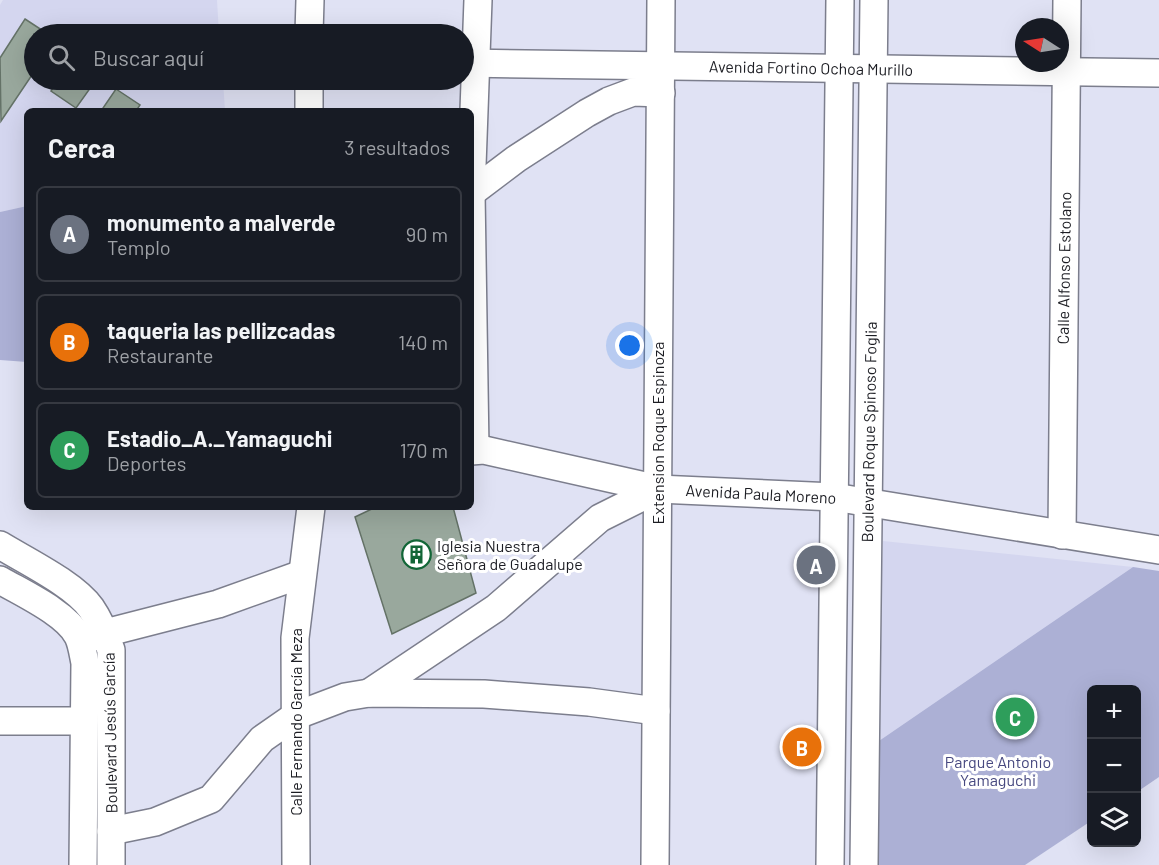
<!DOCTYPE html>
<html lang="es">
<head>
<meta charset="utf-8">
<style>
  body { margin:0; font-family:Barlow,sans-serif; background:#20242c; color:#f1f3f6 }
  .controls { position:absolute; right:18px; bottom:18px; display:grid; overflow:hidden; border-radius:9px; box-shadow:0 6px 24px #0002 }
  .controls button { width:54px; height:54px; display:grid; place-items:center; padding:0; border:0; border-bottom:2px solid #363941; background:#171b24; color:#f1f3f6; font:30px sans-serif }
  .compass { position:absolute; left:1015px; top:18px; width:54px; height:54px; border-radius:50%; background:#171b24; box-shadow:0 6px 24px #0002; rotate:282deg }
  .you { position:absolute; left:630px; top:346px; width:21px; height:21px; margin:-15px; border:4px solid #fff; border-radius:50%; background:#1a73e8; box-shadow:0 0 0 9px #1a73e833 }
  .badge { display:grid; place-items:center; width:39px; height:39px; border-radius:50%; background:#7c3aed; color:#fff; font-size:20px; font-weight:700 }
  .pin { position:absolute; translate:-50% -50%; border:3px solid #fff; box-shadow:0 2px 6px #0006 }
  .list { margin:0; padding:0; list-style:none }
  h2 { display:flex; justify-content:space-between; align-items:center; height:78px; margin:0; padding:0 24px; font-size:26px }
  h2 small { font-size:20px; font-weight:400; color:#9ea1a6 }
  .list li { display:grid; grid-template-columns:39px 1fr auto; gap:18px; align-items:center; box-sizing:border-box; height:96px; margin:0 12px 12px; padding:0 12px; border:2px solid #363941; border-radius:9px }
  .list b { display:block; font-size:22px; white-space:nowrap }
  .list p { margin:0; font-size:20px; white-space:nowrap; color:#9ea1a6 }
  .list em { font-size:20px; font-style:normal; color:#9ea1a6 }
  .icon { flex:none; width:33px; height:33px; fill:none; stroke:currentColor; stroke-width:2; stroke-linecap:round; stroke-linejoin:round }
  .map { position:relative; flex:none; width:1159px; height:865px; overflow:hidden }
  .search { position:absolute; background:#171b24; box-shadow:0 6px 24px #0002; left:24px; top:24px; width:450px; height:66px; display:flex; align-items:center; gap:15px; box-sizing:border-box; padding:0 21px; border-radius:33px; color:#9ea1a6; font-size:22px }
  .panel { position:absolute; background:#171b24; box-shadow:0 6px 24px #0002; left:24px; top:108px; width:450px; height:402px; border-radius:9px }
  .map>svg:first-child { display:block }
  .built { fill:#d4d6ef }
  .green { fill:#acb0d5 }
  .building { fill:#99a89d; stroke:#647267; stroke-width:1.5 }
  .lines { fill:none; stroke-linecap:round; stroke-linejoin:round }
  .minor-casing { stroke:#7c7e8d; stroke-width:30 }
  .minor { stroke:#fff; stroke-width:27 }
  .labels { text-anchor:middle; stroke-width:6; stroke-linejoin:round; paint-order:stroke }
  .street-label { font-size:16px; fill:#1c1d23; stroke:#fff }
  .poi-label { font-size:16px; fill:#1c1d23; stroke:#fff; text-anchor:start }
  .park-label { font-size:16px; fill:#474980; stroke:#fff }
</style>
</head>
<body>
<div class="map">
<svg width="1159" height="865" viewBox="0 0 1159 865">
  <rect width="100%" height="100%" fill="#e0e2f4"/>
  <g class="built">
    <path d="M3,0h214l2,34h-185v46h189l2,31h-198v95l-27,6v-207z"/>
    <path d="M883,541l250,26 -257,176z"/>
  </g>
  <g class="green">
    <path d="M27,206v156l-27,-2v-148z"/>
    <path d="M1133,567l26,4v206l-22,15 -1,-102h-44l-1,131 -66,44h-151l2,-122z"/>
  </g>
  <g class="building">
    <path d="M25,19l23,15h-14v38l-33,49 -1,-63z"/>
    <path d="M92,27l11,7h-16z"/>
    <path d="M58,80h38l-20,28 -25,-17z"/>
    <path d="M116,89l24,16 -4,6h-35z"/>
    <path d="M376,507h77l23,86 -84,41 -37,-117z"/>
  </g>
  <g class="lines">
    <defs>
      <g id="minor">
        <path d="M309,34l1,-34"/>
        <path d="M464,63l695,10"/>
        <path d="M309,80v31"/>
        <path d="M471,193l45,-34 71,-46 22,-12 24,-9 28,1"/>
        <path d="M475,450l-4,-257 7,-193"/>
        <path d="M471,451l13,-1 174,39 176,8 325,53"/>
        <path d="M1062,535l5,-535"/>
        <path d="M0,545c26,16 74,39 91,63 9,13 15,28 20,42v215"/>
        <path d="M0,580c22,13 66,33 78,56 4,8 5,18 7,27l-2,202"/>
        <path d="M87,639l18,-6 113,-29 84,-30"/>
        <path d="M369,693l127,-85 104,-90 58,-29"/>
        <path d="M0,721h84"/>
        <path d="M111,831l44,-9 56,-23 51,-60 33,-23 50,-19 24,-4 115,1 105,8 67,9"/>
        <path d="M296,865l-1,-227 16,-131"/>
        <path d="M655,865l6,-865"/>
        <path d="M830,865l10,-865"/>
        <path d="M864,865l10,-865"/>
      </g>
    </defs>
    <use href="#minor" class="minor-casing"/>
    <use href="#minor" class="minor"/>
  </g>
  <defs>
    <symbol id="building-ring" viewBox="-11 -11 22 22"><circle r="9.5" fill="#fff" stroke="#126637" stroke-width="1.5"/><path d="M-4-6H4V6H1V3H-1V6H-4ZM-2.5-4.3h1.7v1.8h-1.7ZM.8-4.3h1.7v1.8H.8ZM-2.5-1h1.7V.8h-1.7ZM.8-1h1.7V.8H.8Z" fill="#126637"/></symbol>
  </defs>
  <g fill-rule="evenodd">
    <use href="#building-ring" x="400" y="538" width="33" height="33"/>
  </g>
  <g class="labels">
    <g class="street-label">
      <text transform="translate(811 68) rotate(1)" y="6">Avenida Fortino Ochoa Murillo</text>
      <text transform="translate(1064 268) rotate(-89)" y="6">Calle Alfonso Estolano</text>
      <text transform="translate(869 432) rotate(-89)" y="6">Boulevard Roque Spinoso Foglia</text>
      <text transform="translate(658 433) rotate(-90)" y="6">Extension Roque Espinoza</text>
      <text transform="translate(761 494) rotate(3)" y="6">Avenida Paula Moreno</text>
      <text transform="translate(296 722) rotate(-90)" y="6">Calle Fernando García Meza</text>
      <text transform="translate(110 733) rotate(-91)" y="6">Boulevard Jesús García</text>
    </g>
    <g class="poi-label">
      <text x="437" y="552">Iglesia Nuestra<tspan x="437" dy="18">Señora de Guadalupe</tspan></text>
    </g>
    <g class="park-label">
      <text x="998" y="768">Parque Antonio<tspan x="998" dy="18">Yamaguchi</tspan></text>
    </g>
  </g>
</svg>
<div class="controls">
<button>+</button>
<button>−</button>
<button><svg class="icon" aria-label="layers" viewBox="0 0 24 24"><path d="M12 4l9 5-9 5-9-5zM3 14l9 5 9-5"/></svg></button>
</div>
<svg class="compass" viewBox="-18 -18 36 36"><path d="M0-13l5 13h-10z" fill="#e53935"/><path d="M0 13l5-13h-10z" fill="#9ea1a6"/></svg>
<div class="you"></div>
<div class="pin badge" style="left:816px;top:565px;background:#6b7280">A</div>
<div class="pin badge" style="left:802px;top:747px;background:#e8710a">B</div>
<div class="pin badge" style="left:1015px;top:717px;background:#2e9e5b">C</div>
<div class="search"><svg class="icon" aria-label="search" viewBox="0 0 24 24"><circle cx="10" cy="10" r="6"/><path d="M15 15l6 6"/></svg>Buscar aquí</div>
<section class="panel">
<h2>Cerca<small>3 resultados</small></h2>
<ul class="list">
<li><span class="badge" style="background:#6b7280">A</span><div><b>monumento a malverde</b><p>Templo</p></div><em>90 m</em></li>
<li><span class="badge" style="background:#e8710a">B</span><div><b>taqueria las pellizcadas</b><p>Restaurante</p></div><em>140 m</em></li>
<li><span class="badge" style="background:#2e9e5b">C</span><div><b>Estadio_A._Yamaguchi</b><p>Deportes</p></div><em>170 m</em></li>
</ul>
</section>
</div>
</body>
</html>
